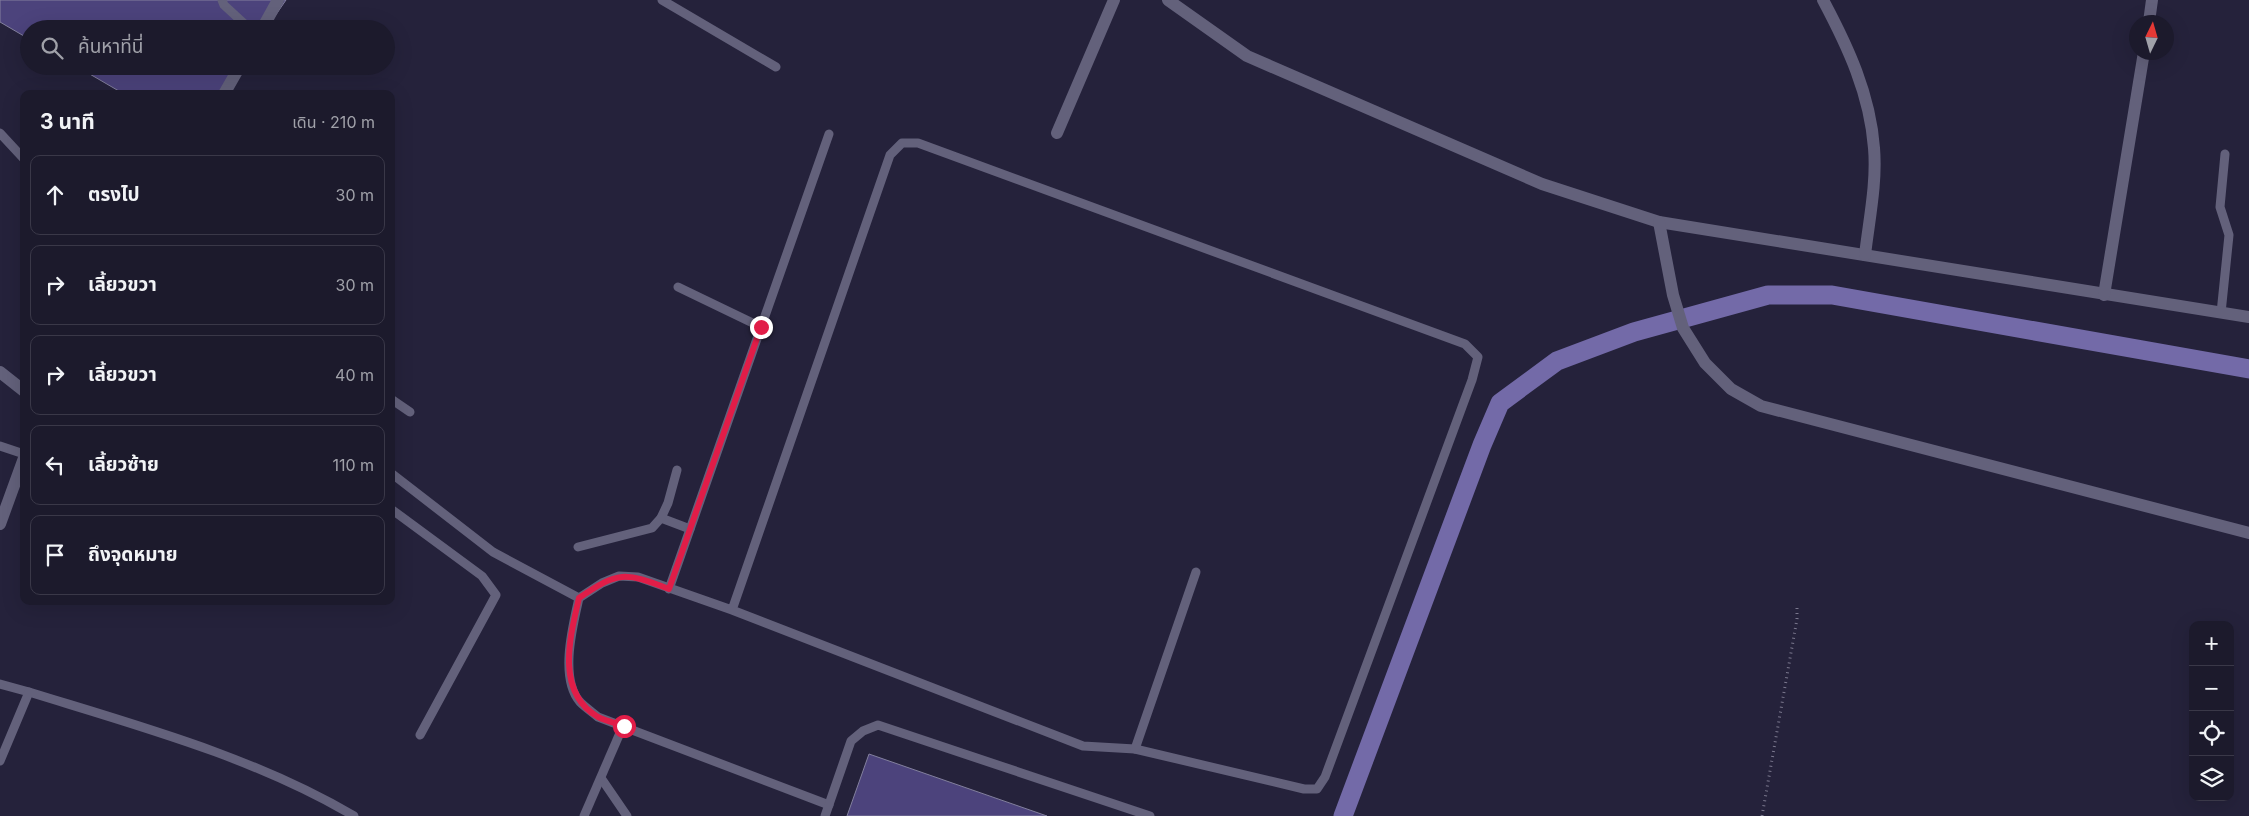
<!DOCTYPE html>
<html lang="th">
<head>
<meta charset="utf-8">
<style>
  body { margin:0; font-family:Inter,"Noto Sans Thai",sans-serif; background:#292738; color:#f1f3f6 }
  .controls { position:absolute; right:15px; bottom:15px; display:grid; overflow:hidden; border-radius:10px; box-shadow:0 5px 20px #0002 }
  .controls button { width:45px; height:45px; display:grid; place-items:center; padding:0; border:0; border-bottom:1px solid #3a3848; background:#1c1a2c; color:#f1f3f6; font:25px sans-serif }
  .compass { position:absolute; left:2129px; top:15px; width:45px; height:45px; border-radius:50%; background:#1c1a2c; box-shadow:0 5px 20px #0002; rotate:5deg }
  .stop { position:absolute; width:15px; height:15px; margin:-11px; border:4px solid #e11d48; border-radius:50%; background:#fff }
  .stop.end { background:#e11d48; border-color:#fff; box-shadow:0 1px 5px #0008 }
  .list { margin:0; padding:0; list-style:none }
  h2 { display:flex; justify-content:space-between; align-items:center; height:65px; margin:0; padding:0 20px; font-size:21px }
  h2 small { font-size:16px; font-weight:400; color:#a0a1a9 }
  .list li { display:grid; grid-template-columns:32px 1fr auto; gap:15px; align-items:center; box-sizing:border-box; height:80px; margin:0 10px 10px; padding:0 10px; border:1px solid #3a3848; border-radius:10px }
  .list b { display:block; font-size:19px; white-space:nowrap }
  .list em { font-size:16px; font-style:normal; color:#a0a1a9 }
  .icon { flex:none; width:28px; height:28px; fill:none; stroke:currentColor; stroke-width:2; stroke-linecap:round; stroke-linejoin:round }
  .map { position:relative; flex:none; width:2249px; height:816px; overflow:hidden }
  .search { position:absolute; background:#1c1a2c; box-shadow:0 5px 20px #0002; left:20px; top:20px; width:375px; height:55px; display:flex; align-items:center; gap:12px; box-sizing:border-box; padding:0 18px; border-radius:28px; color:#a0a1a9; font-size:19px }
  .panel { position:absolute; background:#1c1a2c; box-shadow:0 5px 20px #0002; left:20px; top:90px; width:375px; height:515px; border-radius:10px }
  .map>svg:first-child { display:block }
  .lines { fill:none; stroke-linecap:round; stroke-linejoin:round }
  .canal { stroke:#736aa8; stroke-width:19 }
  .building { fill:#4c437c; stroke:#83809e }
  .path { stroke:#7a778d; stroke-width:3; stroke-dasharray:1 4; stroke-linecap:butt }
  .service { stroke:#63617b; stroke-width:9 }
  .minor { stroke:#63617b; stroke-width:12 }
  .route { stroke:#e11d48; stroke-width:6 }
</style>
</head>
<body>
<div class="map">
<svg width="2249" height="816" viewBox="0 0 2249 816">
  <rect width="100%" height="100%" fill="#25223b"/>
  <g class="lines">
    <path class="canal" d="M1343,816l139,-371 18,-42 57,-42 77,-29 134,-37h64l417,74"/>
  </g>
  <g class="building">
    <path d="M0,0h286l-20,29h-237v10l-29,-17z"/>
    <path d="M76,66h164l-19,28h-97z"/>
    <path d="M869,754l178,62h-200z"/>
  </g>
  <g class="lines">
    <path class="path" d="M1762,816l35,-197v-14"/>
    <g class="service">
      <path d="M222,0l2,5 26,24"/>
      <path d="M662,0l114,67"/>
      <path d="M0,133l24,26"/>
      <path d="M678,287l83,40"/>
      <path d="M2221,313l8,-78 -9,-28 5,-53"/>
      <path d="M391,399l19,13"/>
      <path d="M0,446l24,8"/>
      <path d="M391,473l102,79 86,46c-6,27 -20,80 1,104 5,5 12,10 18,15l231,88"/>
      <path d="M391,509l91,67 14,19 -76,140"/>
      <path d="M661,518l29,11"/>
      <path d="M578,547l74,-19 9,-10 7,-15 9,-33"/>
      <path d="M669,589l160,-455"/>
      <path d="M579,598l23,-15 17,-7 19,1 94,33 351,136 52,3 169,40h13l8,-12 147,-397 6,-23 -13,-13 -547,-201h-16l-12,12 -158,455"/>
      <path d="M0,684l29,8"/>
      <path d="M1135,749l61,-177"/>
      <path d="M0,761l29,-69c110,34 225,65 325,124"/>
      <path d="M601,778l26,38"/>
      <path d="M584,816l39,-90"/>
      <path d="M825,816l26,-75 12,-10 15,-6 272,91"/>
    </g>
    <g class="minor">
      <path d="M1168,0l79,56 295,128 117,38 590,95"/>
      <path d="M1823,0c25,47 47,94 51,148 3,35 -5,72 -9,107"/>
      <path d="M2149,22l3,-22"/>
      <path d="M262,29l16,-29"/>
      <path d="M224,94l16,-28"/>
      <path d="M1057,133l57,-133"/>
      <path d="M1659,222l14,73 10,33 22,35 26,26 30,17 488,127"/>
      <path d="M2104,295l40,-243"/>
      <path d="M0,372l24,19"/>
      <path d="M0,524l24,-66"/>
    </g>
  </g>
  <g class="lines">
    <path class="route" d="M624,726c-9,-3 -18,-5 -26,-9 -43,-25 -28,-80 -19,-119 39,-27 46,-26 90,-9l92,-262"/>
  </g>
</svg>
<div class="controls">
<button>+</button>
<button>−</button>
<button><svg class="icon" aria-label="locate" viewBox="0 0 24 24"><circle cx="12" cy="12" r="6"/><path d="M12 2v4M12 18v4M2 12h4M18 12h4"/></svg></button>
<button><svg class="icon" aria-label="layers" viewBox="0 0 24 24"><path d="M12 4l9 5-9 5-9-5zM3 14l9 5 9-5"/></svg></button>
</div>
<svg class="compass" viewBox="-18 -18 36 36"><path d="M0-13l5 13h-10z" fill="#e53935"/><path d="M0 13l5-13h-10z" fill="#a0a1a9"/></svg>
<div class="stop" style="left:624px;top:726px"></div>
<div class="stop end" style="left:761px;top:327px"></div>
<div class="search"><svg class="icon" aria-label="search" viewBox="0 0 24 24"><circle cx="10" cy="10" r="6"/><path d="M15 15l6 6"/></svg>ค้นหาที่นี่</div>
<section class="panel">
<h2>3 นาที<small>เดิน · 210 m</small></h2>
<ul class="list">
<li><svg class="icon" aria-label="ahead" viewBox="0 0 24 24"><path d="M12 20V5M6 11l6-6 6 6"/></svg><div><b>ตรงไป</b></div><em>30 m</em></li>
<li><svg class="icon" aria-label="right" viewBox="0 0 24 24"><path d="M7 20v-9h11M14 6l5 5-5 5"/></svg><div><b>เลี้ยวขวา</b></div><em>30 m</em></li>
<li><svg class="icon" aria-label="right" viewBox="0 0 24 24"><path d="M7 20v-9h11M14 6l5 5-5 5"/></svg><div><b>เลี้ยวขวา</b></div><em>40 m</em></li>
<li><svg class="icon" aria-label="left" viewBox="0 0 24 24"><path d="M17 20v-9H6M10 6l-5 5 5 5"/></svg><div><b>เลี้ยวซ้าย</b></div><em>110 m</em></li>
<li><svg class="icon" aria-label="arrive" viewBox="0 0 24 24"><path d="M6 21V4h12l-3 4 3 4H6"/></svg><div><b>ถึงจุดหมาย</b></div></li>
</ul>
</section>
</div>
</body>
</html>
